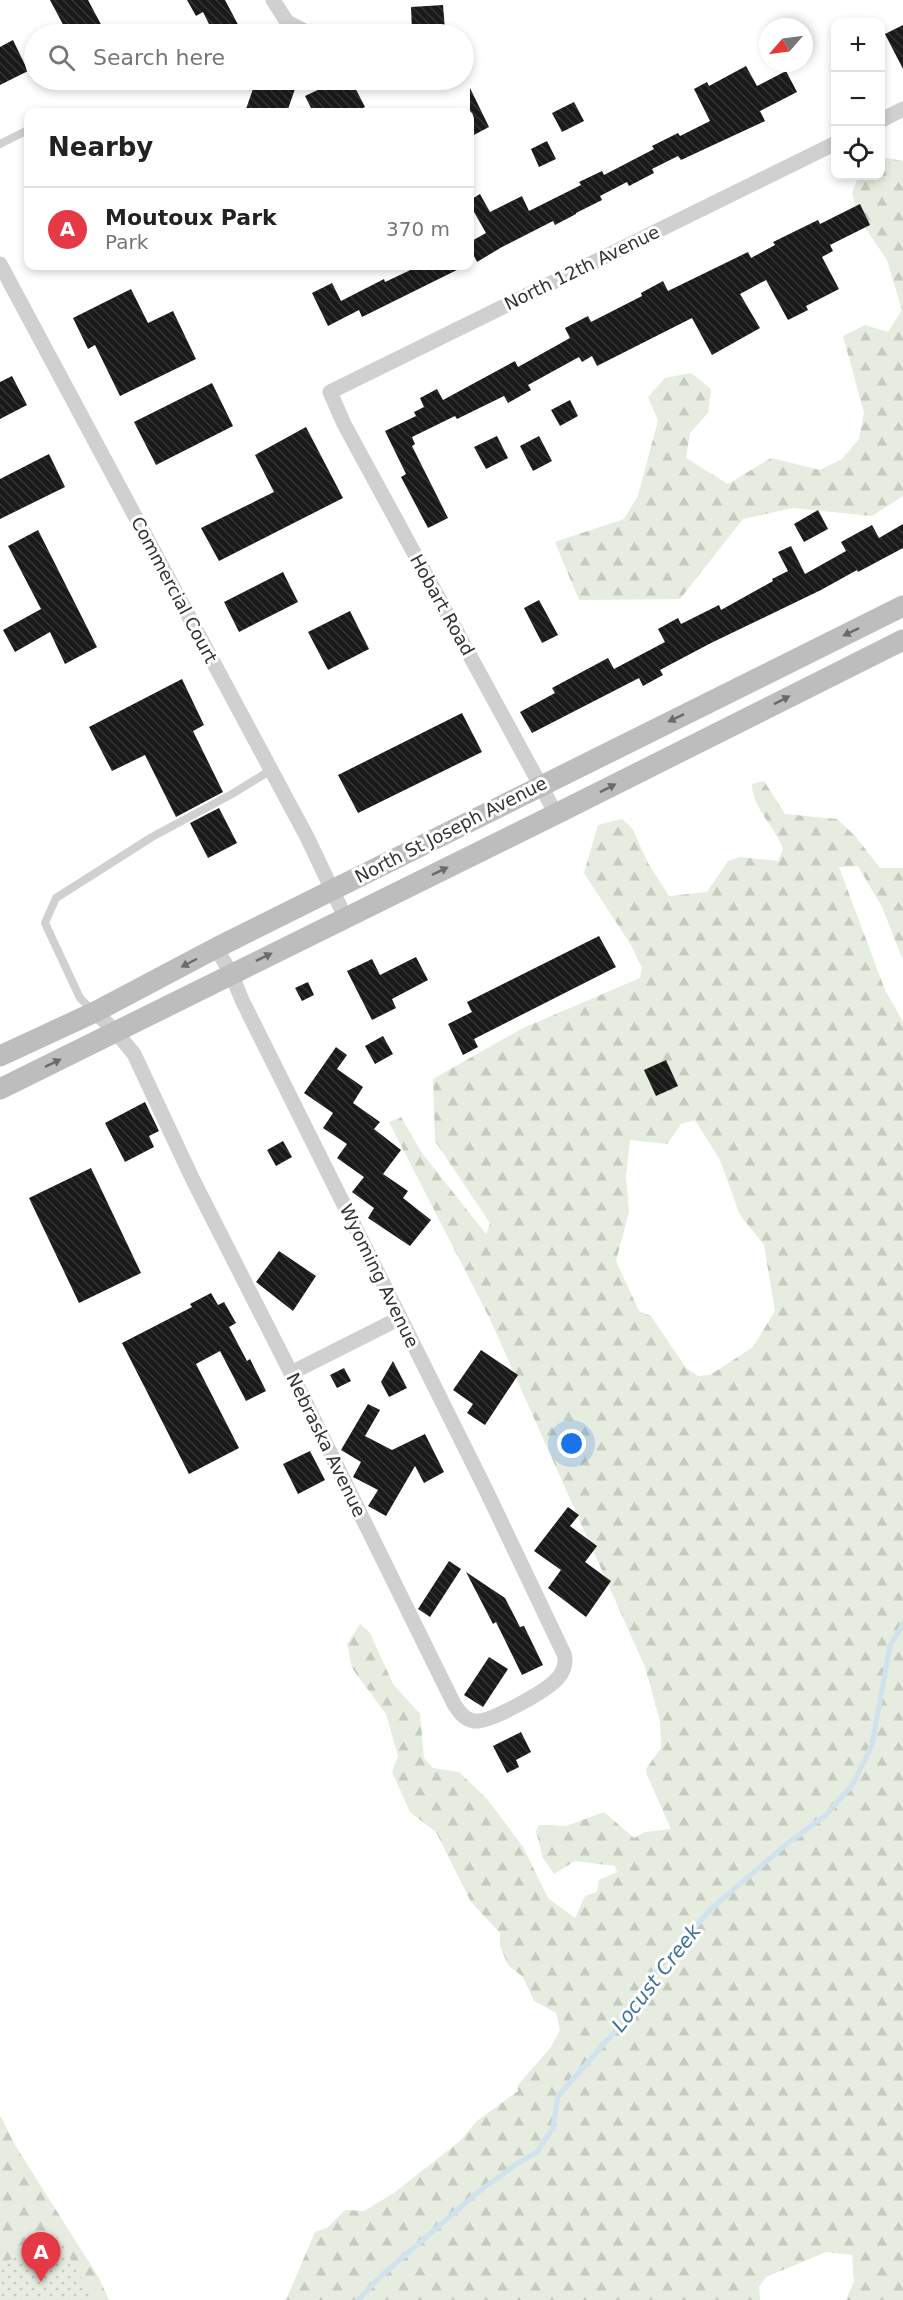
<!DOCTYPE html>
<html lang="en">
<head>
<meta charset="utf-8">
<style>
  body { margin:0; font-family:"DejaVu Sans",sans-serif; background:#f2f2f2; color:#222 }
  .controls { position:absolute; right:18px; top:18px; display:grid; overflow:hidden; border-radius:12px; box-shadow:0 3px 9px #0003 }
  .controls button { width:54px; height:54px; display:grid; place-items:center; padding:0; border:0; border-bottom:2px solid #e0e0e0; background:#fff; color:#222; font:30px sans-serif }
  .compass { position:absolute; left:759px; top:18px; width:54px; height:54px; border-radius:50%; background:#fff; box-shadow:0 3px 9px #0003; rotate:242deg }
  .you { position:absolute; left:572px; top:1444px; width:21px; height:21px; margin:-15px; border:4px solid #fff; border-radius:50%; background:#1a73e8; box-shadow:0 0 0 9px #1a73e833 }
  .badge { display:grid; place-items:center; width:39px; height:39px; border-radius:50%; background:#e63946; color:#fff; font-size:20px; font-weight:700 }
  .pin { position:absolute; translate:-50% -50px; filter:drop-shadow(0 2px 3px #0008) }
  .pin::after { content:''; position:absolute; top:32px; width:21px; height:18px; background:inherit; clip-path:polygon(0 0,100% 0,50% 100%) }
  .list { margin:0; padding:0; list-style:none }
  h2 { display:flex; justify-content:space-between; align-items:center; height:78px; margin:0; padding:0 24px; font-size:26px }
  h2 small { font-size:20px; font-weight:400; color:#767676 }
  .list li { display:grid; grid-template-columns:39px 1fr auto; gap:18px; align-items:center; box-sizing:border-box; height:84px; padding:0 24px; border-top:2px solid #e0e0e0 }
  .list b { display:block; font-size:22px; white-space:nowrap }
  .list p { margin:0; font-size:20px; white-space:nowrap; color:#767676 }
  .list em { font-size:20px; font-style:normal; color:#767676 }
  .icon { flex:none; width:33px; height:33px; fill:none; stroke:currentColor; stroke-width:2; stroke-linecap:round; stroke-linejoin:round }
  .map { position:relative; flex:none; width:903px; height:2300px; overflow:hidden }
  .search { position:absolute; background:#fff; box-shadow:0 3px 9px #0003; left:24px; top:24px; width:450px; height:66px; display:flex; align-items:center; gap:15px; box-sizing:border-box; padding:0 21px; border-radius:33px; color:#767676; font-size:22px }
  .panel { position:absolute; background:#fff; box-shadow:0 3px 9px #0003; left:24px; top:108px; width:450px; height:162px; border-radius:12px }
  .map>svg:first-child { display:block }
  .forest { fill:url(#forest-firs); fill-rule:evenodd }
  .park { fill:url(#park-dots) }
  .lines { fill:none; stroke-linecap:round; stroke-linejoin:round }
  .stream { stroke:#cfe2ee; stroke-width:5 }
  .building { fill:url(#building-back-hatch) }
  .service { stroke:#d0d0d0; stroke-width:8 }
  .minor { stroke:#d0d0d0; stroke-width:15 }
  .secondary { stroke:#bdbdbd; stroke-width:21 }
  .oneway { fill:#6a6a6a }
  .labels { text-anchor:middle; stroke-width:6; stroke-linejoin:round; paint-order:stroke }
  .street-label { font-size:18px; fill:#333; stroke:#fff }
  .water-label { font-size:20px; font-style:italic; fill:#3f7597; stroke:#fff }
</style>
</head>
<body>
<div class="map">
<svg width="903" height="2300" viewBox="0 0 903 2300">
  <defs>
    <pattern id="forest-firs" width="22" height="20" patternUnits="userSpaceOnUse" patternTransform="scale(1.5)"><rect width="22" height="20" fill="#e6ecdf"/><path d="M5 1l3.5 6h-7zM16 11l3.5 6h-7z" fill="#c6cbc0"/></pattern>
    <pattern id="park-dots" width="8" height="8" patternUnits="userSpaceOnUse" patternTransform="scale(1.5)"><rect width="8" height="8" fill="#e6ecdf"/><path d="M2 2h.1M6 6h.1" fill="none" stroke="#c6cbc0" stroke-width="1.8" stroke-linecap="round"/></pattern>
    <pattern id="building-back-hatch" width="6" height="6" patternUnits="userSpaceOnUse" patternTransform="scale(1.5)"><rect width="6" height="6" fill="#1a1a1a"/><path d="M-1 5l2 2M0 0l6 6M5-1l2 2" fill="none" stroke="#333"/></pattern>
  </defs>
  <rect width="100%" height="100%" fill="#fff"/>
  <g class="forest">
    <path d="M887,158l16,3v335l-31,20 -79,-8 -50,11 -63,80 -101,1 -24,-58 69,-23 14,-23 20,-76 -10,-23 17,-19 26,-5 20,16 -3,24 -18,20 -4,25 42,26 43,-26 49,12 22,-11 17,-20 5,-26 -21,-77 22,-11 23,7 14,-22 -15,-50 -29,-43 -6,-25 7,-16h21l1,-16z"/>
    <path d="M764,781l21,33 52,5 19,18 24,31h23v92l-21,-53 -24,-41 -19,1 46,123 18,32v1278h-57l8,-19 -2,-26 -26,-3 -60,25 -7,10 1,13h-474l29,-68 12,-4 18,-18 19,1 30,-18 66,-52 17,-20 41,-30v-6l33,-38 9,-17 -4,-17 -22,-12 -11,-24 -15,-12 -8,-19v-13l-29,-31 -35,-70 -26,-20 -18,-40 6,-16 -12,-42 -34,-46 -5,-24 13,-20 10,9 23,51 27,30 4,44 9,10 26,4 29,28 35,47 25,51 27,20 10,-22 12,-4 2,-12 18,-8 -2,-6 -40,-5 -21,13 -11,-16 -7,-27 3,-6 27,1 38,-14 30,26 11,-6 26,-3 -24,-54 -1,-6 15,-21 -1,-27 -15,-54 -156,-350 -100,-195 12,-5 21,36 64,81 4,-11 -55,-82 -2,-62 88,-50 119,-51 2,-10 -11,-23 -47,-72 14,-48 24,-6 10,9 16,35 21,33 38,-4 21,-31 12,-4 38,4 5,-12c-8,-23 -31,-41 -31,-65zM695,1120l25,40 20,55 24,30 11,66 -22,36 -43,28 -12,1 -12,-8 -35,-52 -12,-5 -23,-50 13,-49 -3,-36 4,-36 37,4 14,-20z"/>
    <path d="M0,2115l15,30 84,133 10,22h-109z"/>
  </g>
  <path class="park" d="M59,2238l34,62h-93v-36z"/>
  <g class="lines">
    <path class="stream" d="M358,2300l22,-23 97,-84 41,-30 19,-11 16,-24 5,-32 61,-69 38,-57 54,-61 77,-66 38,-28 27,-31 19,-39 18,-99 13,-22"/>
  </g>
  <g class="building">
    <path d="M50,0h38l16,30 -7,4h-29z"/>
    <path d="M187,0h38l18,34h-29l-11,-22 -7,4z"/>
    <path d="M443,5l2,25 -33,2 -1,-25z"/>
    <path d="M903,25v44l-18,-35z"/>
    <path d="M13,40l15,31 -28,14v-38z"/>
    <path d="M746,66l11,20 29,-15 11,21 -37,19 5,10 -84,39 -3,-4 -26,13 2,4 -25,13 -2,-4 -27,14 2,4 -26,13v1l-21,11 -2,-4 -51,26 -25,15 -7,-14v-6l16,-9 -16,-28v-5l10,-6 10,18 32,-16 7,15 52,-26 -2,-3 23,-11 2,4 50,-26 -2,-3 26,-13 2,3 30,-15 -16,-32 13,-7 2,4z"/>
    <path d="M339,80h12l14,27 -11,5h-41l-8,-16z"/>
    <path d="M255,83l20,6 2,-6 18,6 -8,23h-42z"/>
    <path d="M470,88l19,39 -19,10z"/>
    <path d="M574,102l10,19 -22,11 -10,-19z"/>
    <path d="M547,141l9,18 -17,8 -8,-18z"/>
    <path d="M860,204l10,21 -40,20 3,6 -11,6 17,32 -33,17 2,4 -20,10 -22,-40 -26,14 20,34 -48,27 -20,-37 -95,48 -5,-10 -10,6 -3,-5 -51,28 3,5 -23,13 -4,-7 -47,23 -2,-3 -43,21 3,7 -3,2 36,72 -20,10 -27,-51 5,-3 -21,-43 31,-15 -2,-4 10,-5 -4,-9 17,-9 6,11 72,-39 3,6 52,-29 -5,-10 23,-12 3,6 51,-26 -1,-3 22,-12 5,10 80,-39 3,6 24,-13 -2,-3 45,-22 2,4z"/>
    <path d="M419,266h46l-103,51 -3,-7 -31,16 -16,-33 20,-10 9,18 43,-22 1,3z"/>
    <path d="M131,289l17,34 25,-12 23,48 -76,37 -25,-51 -7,4 -15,-31z"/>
    <path d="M12,376l15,29 -27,14v-37z"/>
    <path d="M212,383l21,43 -77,39 -22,-43z"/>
    <path d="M570,400l8,16 -18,10 -9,-16z"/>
    <path d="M306,427l37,71 -124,63 -18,-33 73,-36 -19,-37z"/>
    <path d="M497,436l11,22 -22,11 -12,-22z"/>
    <path d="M539,436l13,25 -19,10 -13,-25z"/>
    <path d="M49,454l16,33 -65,32v-40z"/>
    <path d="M818,510l10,19 -24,13 -10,-18z"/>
    <path d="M903,524v24l-45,24 -1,-2 -36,20 -110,53 -51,27 3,5 -20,11 -4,-8 -107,55 -12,-21 35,-19 -3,-5 56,-30 6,11 51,-27 -7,-13 20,-11 3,6 38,-19 2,5 52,-29 -1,-2 16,-8 -10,-19 13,-6 14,28 41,-23 -5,-9 31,-17 7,13z"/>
    <path d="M38,530l59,117 -32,17 -15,-32 -35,20 -12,-22 38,-21 -33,-63z"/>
    <path d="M283,572l15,30 -59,30 -15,-30z"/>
    <path d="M539,600l19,35 -16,8 -18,-35z"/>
    <path d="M350,611l19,38 -41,21 -20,-38z"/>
    <path d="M182,679l22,46 -11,6 30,61 -47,25 -31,-62 -33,16 -23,-44z"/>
    <path d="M462,713l20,39 -124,61 -20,-38z"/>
    <path d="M219,808l18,35 -29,15 -18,-35z"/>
    <path d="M599,936l17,31 -142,72 4,8 -15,8 -15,-31 24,-12 -5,-10z"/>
    <path d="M416,957l12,23 -36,19 4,9 -24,12 -25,-49 25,-12 8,16z"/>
    <path d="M308,982l6,13 -12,6 -7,-13z"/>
    <path d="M383,1036l10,18 -18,10 -10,-18z"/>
    <path d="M336,1047l11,8 -10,14 26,18 -10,16 27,19 -6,7 27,21 -18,24 25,17 -5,7 28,22 -21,26 -42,-28 6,-10 -22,-16 12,-15 -27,-19 10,-14 -24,-16 10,-15 -29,-20z"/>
    <path d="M666,1060l12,26 -22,10 -12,-26z"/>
    <path d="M145,1102l14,29 -10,5 5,11 -29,15 -20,-39z"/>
    <path d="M283,1141l9,16 -16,9 -9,-16z"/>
    <path d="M91,1168l50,105 -62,30 -50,-105z"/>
    <path d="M279,1251l37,25 -23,35 -37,-29z"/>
    <path d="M211,1293l7,12 6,-3 12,21 -7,4 18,34 3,-2 16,32 -20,10 -26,-50 -24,13 43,84 -50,26 -67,-131 70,-36 -2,-3z"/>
    <path d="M481,1350l37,25 -33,50 -18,-12 6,-9 -20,-14z"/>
    <path d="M393,1361l14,27 -18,9 -8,-15z"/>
    <path d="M344,1368l7,13 -14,7 -7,-13z"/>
    <path d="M368,1404l12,6 -15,26 27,14 33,-16 19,38 -20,11 -9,-17 -29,50 -18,-10 10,-16 -25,-13 8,-15 -20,-12z"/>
    <path d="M310,1451l15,29 -27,14 -15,-30z"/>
    <path d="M568,1507l11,8 -9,11 27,20 -12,16 26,19 -25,36 -38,-29 13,-18 -27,-19z"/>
    <path d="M449,1561l12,8 -31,48 -12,-8z"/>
    <path d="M466,1572l39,26 15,29 4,-1 19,39 -21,10 -26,-53 -3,2z"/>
    <path d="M489,1657l19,12 -25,38 -19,-12z"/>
    <path d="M521,1732l10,20 -15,8 3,7 -12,6 -14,-27z"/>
  </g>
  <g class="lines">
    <g class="service">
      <path d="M0,144l28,-14"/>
      <path d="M93,1011l-13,-13 -35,-75 11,-25 96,-61 80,-43 39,-24"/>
    </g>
    <g class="minor">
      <path d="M273,0l14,22 23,12"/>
      <path d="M880,121l23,-12"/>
      <path d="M0,264l307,573 38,80"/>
      <path d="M556,814l-212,-390 -14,-32 506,-249"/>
      <path d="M95,1012l20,19 19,23 59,126 98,193 163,331c5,7 10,16 20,17 16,2 72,-30 83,-42 6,-6 10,-16 7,-25l-79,-166 -243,-488 -11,-27 -15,-25"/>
      <path d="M291,1373l109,-55"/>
    </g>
    <g class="secondary">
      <path d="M0,1056l95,-44 121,-64 687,-342"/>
      <path d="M0,1089l556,-275 347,-174"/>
    </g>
  </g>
  <defs><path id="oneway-solid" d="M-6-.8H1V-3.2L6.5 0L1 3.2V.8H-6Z" transform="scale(1.5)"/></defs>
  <g class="oneway">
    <use href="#oneway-solid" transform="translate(851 632) rotate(154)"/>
    <use href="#oneway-solid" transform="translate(782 700) rotate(-27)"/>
    <use href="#oneway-solid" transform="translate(676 718) rotate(154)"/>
    <use href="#oneway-solid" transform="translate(608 788) rotate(-27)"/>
    <use href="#oneway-solid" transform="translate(440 871) rotate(-26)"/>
    <use href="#oneway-solid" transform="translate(264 957) rotate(-26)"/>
    <use href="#oneway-solid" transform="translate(189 963) rotate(152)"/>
    <use href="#oneway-solid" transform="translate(53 1063) rotate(-26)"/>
  </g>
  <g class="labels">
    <g class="street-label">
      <text transform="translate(582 268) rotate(-26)" y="6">North 12th Avenue</text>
      <text transform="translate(174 590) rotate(62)" y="6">Commercial Court</text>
      <text transform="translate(442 605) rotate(61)" y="6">Hobart Road</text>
      <text transform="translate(451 830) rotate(-27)" y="6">North St Joseph Avenue</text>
      <text transform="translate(379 1276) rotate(64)" y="6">Wyoming Avenue</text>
      <text transform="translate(326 1445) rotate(64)" y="6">Nebraska Avenue</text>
    </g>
    <g class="water-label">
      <text transform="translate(656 1978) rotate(-52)" y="7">Locust Creek</text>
    </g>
  </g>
</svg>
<div class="controls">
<button>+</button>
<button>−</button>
<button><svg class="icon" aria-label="locate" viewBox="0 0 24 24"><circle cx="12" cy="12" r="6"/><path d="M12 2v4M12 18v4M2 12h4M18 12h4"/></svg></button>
</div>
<svg class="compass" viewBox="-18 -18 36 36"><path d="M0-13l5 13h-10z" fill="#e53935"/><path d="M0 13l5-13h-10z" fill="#767676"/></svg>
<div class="you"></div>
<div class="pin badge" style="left:41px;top:2282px">A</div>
<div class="search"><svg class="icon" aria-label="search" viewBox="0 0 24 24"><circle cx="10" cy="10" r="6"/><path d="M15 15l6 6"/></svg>Search here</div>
<section class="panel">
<h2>Nearby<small></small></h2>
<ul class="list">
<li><span class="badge">A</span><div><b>Moutoux Park</b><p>Park</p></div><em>370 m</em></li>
</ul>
</section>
</div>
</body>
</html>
